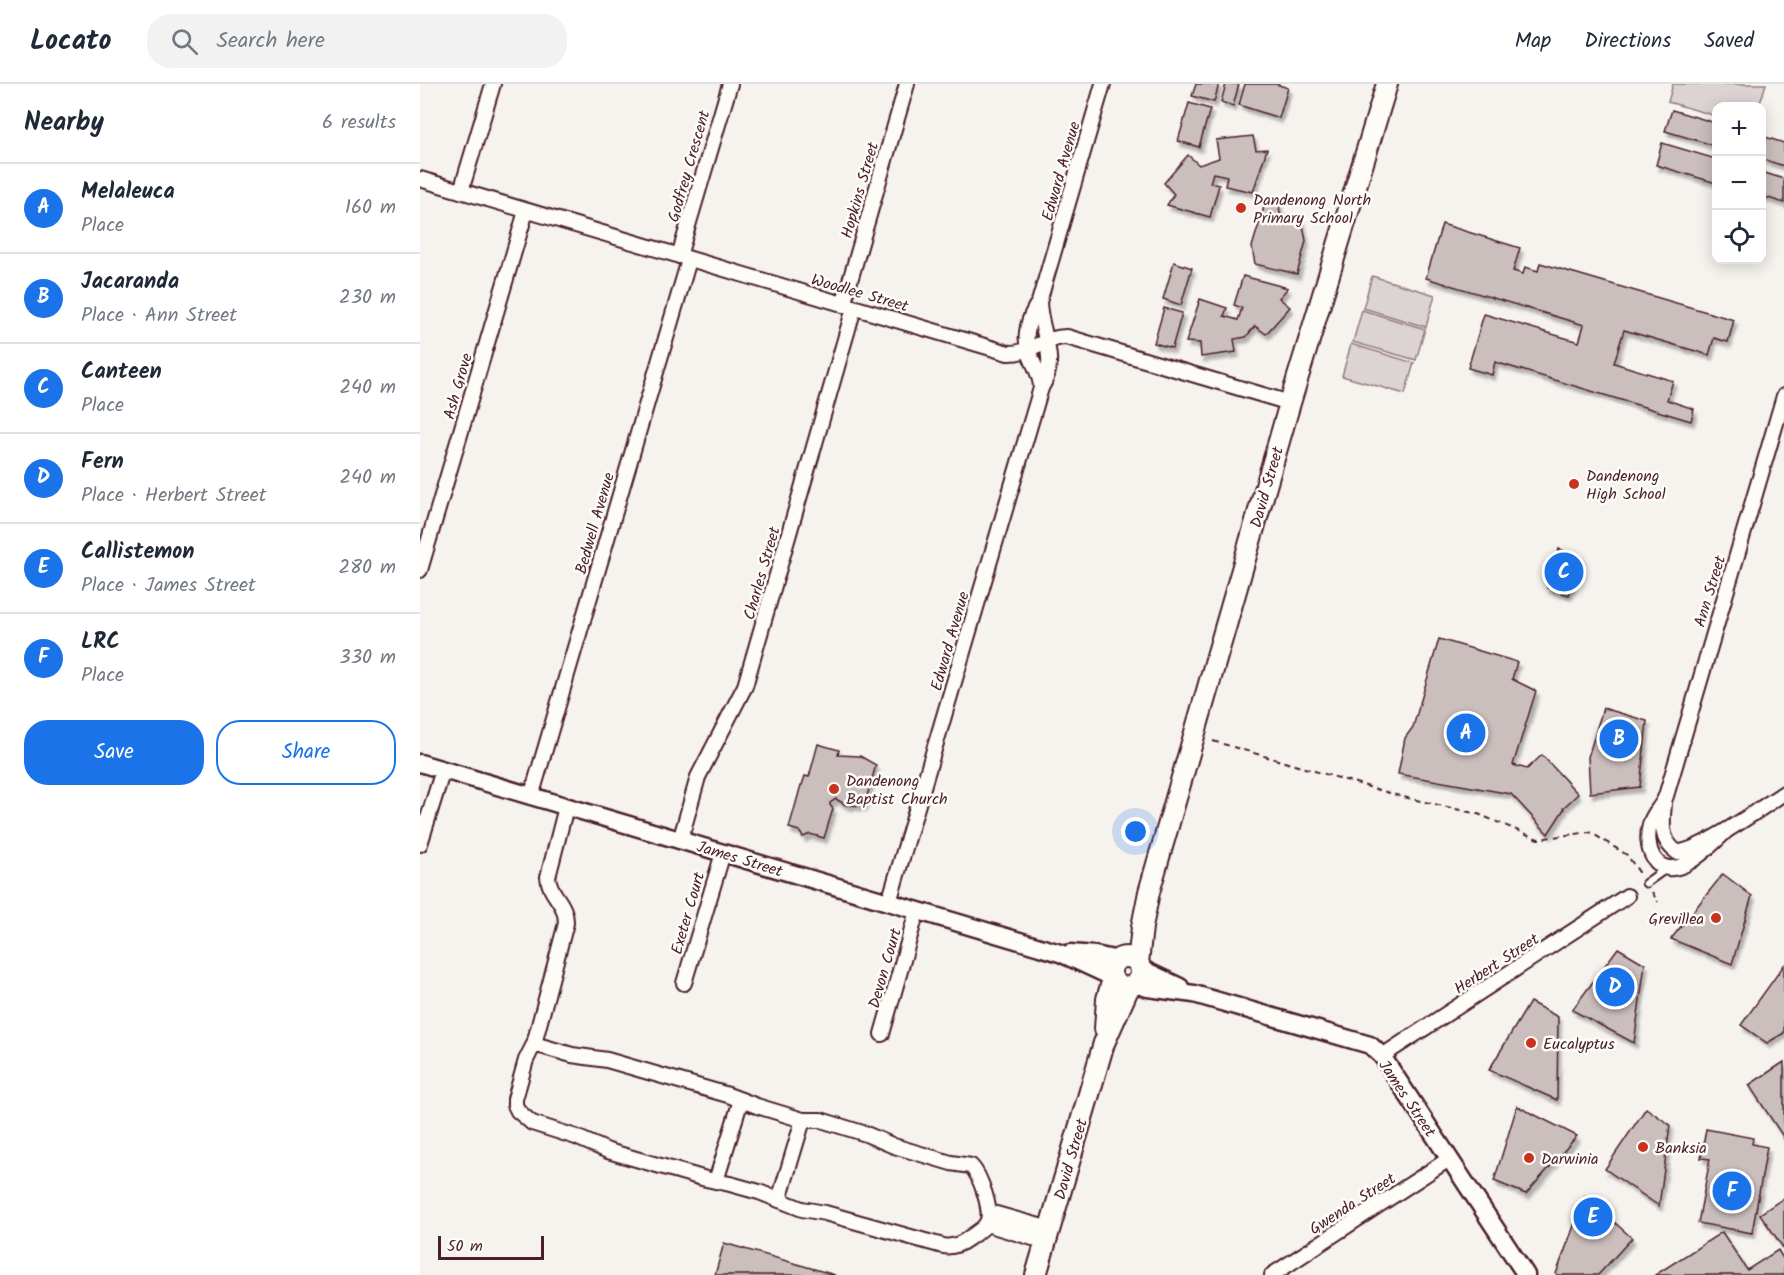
<!DOCTYPE html>
<html lang="en">
<head>
<meta charset="utf-8">
<style>
  body { margin:0; font-family:Kalam,sans-serif; background:#f2f2f3; color:#1f2937 }
  .controls { position:absolute; right:18px; top:18px; display:grid; overflow:hidden; border-radius:12px; box-shadow:0 3px 15px #0003 }
  .controls button { width:54px; height:54px; display:grid; place-items:center; padding:0; border:0; border-bottom:2px solid #e0e1e3; background:#fff; color:#1f2937; font:30px sans-serif }
  .scale { position:absolute; left:18px; bottom:15px; width:106px; box-sizing:border-box; padding-left:6px; border:3px solid #4a1f2b; border-top:0; font-size:16px; line-height:21px; white-space:nowrap; color:#4a1f2b; -webkit-text-stroke:4px #fdfcf7; paint-order:stroke }
  .you { position:absolute; left:716px; top:748px; width:21px; height:21px; margin:-15px; border:4px solid #fff; border-radius:50%; background:#1a73e8; box-shadow:0 0 0 9px #1a73e833 }
  .badge { display:grid; place-items:center; width:39px; height:39px; border-radius:50%; background:#1a73e8; color:#fff; font-size:20px; font-weight:700 }
  .pin { position:absolute; translate:-50% -50%; border:3px solid #fff; box-shadow:0 2px 6px #0006 }
  .list { margin:0; padding:0; list-style:none }
  h2 { display:flex; justify-content:space-between; align-items:center; height:78px; margin:0; padding:0 24px; font-size:26px }
  h2 small { font-size:20px; font-weight:400; color:#747a83 }
  .list li { display:grid; grid-template-columns:39px 1fr auto; gap:18px; align-items:center; box-sizing:border-box; height:90px; padding:0 24px; border-top:2px solid #e0e1e3 }
  .list b { display:block; font-size:22px; white-space:nowrap }
  .list p { margin:0; font-size:20px; white-space:nowrap; color:#747a83 }
  .list em { font-size:20px; font-style:normal; color:#747a83 }
  .actions { display:flex; gap:12px; padding:18px 24px }
  .actions a { flex:1; padding:14px 0; border:2px solid #1a73e8; border-radius:24px; text-align:center; font-size:21px; color:#1a73e8 }
  .actions .main { background:#1a73e8; color:#fff }
  .icon { flex:none; width:33px; height:33px; fill:none; stroke:currentColor; stroke-width:2; stroke-linecap:round; stroke-linejoin:round }
  .map { position:relative; flex:none; width:1364px; height:1191px; overflow:hidden }
  header { display:flex; align-items:center; gap:36px; box-sizing:border-box; height:84px; padding:0 30px; background:#fff; border-bottom:2px solid #e0e1e3 }
  header strong { font-size:28px }
  nav { display:flex; gap:33px; margin-inline-start:auto; font-size:21px }
  .search { width:420px; height:54px; background:#f2f2f3; display:flex; align-items:center; gap:15px; box-sizing:border-box; padding:0 21px; border-radius:24px; color:#747a83; font-size:22px }
  main { display:flex }
  aside { flex:1; background:#fff }
  .map>svg:first-child { display:block }
  .green { fill:#dcd4d2; stroke:#937a7e; stroke-width:1.5 }
  .building { fill:#cbbfbe; stroke:#4a1f2b; stroke-width:1.5; filter:url(#shadow) }
  .lines { fill:none; stroke-linecap:round; stroke-linejoin:round }
  .service-casing { stroke:#4a1f2b; stroke-width:11 }
  .minor-casing { stroke:#4a1f2b; stroke-width:18 }
  .tertiary-casing { stroke:#4a1f2b; stroke-width:21 }
  .secondary-casing { stroke:#4a1f2b; stroke-width:24 }
  .path { stroke:#4a1f2b; stroke-width:2; stroke-dasharray:6 4.5; stroke-linecap:butt }
  .service { stroke:#fdfcf7; stroke-width:7 }
  .minor { stroke:#fdfcf7; stroke-width:14 }
  .tertiary { stroke:#fdfcf7; stroke-width:16 }
  .secondary { stroke:#fdfcf7; stroke-width:20 }
  .poi-dot { fill:#c8321e; stroke:#fdfcf7; stroke-width:2 }
  .labels { text-anchor:middle; stroke-width:5; stroke-linejoin:round; paint-order:stroke }
  .street-label { font-size:16px; fill:#4a1f2b; stroke:#fdfcf7 }
  .poi-label { font-size:16px; fill:#4a1f2b; stroke:#fdfcf7; text-anchor:start }
</style>
</head>
<body>
<header>
<strong>Locato</strong>
<div class="search"><svg class="icon" aria-label="search" viewBox="0 0 24 24"><circle cx="10" cy="10" r="6"/><path d="M15 15l6 6"/></svg>Search here</div>
<nav><a>Map</a><a>Directions</a><a>Saved</a></nav>
</header>
<main>
<aside>
<h2>Nearby<small>6 results</small></h2>
<ul class="list">
<li><span class="badge">A</span><div><b>Melaleuca</b><p>Place</p></div><em>160 m</em></li>
<li><span class="badge">B</span><div><b>Jacaranda</b><p>Place · Ann Street</p></div><em>230 m</em></li>
<li><span class="badge">C</span><div><b>Canteen</b><p>Place</p></div><em>240 m</em></li>
<li><span class="badge">D</span><div><b>Fern</b><p>Place · Herbert Street</p></div><em>240 m</em></li>
<li><span class="badge">E</span><div><b>Callistemon</b><p>Place · James Street</p></div><em>280 m</em></li>
<li><span class="badge">F</span><div><b>LRC</b><p>Place</p></div><em>330 m</em></li>
</ul>
<div class="actions"><a class="main">Save</a><a>Share</a></div>
</aside>
<div class="map">
<svg width="1364" height="1191" viewBox="0 0 1364 1191">
  <defs>
    <filter id="shadow"><feDropShadow dx="3" dy="5" stdDeviation="1.5" flood-color="#0004"/></filter>
  </defs>
  <rect width="100%" height="100%" fill="#f6f3ef"/>
  <filter id="ink" filterUnits="userSpaceOnUse"><feTurbulence type="fractalNoise" baseFrequency=".0167" numOctaves="2"/><feDisplacementMap in="SourceGraphic" scale="12" xChannelSelector="R" yChannelSelector="G"/><feConvolveMatrix kernelMatrix="1 2 1 2 8 2 1 2 1" color-interpolation-filters="sRGB"/></filter>
  <g filter="url(#ink)">
    <g class="green">
      <path d="M1253,0h93l-7,22h-43v10l-48,-14z"/>
      <path d="M952,192l63,19 -9,32 -63,-19z"/>
      <path d="M942,226l63,19 -9,31 -63,-18z"/>
      <path d="M931,260l63,19 -9,31 -63,-18z"/>
    </g>
    <g class="building">
      <path d="M776,0h23l-5,18 -22,-6z"/>
      <path d="M806,0h13l-6,22 -12,-4z"/>
      <path d="M825,0h31l12,4 -9,30 -40,-13z"/>
      <path d="M769,19l21,6 -11,38 -21,-6z"/>
      <path d="M1252,26l44,13v23l-51,-15z"/>
      <path d="M833,52l3,14 11,-1 -14,43 -28,-6 2,-10 -14,-3 -3,10 9,2 -9,32 -43,-12 7,-11 -10,-11 24,-28 11,10 20,-7 -3,-18z"/>
      <path d="M1342,52l22,7v23l-22,-7z"/>
      <path d="M1242,59l54,16v24l-60,-18z"/>
      <path d="M1342,88l22,7v24l-22,-7z"/>
      <path d="M846,116l13,3 1,11 22,6 4,21 -9,33 -42,-10 -3,-17z"/>
      <path d="M1022,140l78,24 -7,23 10,3 2,-7 13,4 2,-8 194,57 -6,22 -14,-4 -5,17 -85,-25 -10,33 59,18 -6,19 27,9 -3,12 -196,-59 -3,13 -24,-7 16,-54 95,28 5,-17 -158,-47z"/>
      <path d="M754,178l18,6 -11,37 -18,-6z"/>
      <path d="M823,192l45,12 -9,10 11,9 -24,27 -11,-8 -9,11 -12,2 2,13 -35,5 -1,-14 -14,-1 14,-43 27,9 -3,8 14,4 4,-12 -8,-3z"/>
      <path d="M744,224l18,5 -10,35 -18,-5z"/>
      <path d="M1139,465l22,8 -12,38 -22,-7z"/>
      <path d="M1019,555l78,23 -5,17 24,12 -23,74 14,4 15,-14 36,39 -15,14 1,1 -16,25 -37,-40 -113,-20 7,-36 8,-11z"/>
      <path d="M1183,624l44,13 -7,66 -50,6 -2,-36z"/>
      <path d="M398,660l21,6 -1,5 22,1 16,9 -12,41 -18,-1 -10,-6 -6,4v2l3,4 -9,29 -14,-4 -7,3 -4,-6 -10,-3 12,-43h1l3,-9 4,1z"/>
      <path d="M1303,790l29,22 -20,68 -61,-25z"/>
      <path d="M1198,864l27,16 -11,79 -62,-33z"/>
      <path d="M1364,881v68l-17,10 -26,-18z"/>
      <path d="M1110,918l28,15 -1,83 -68,-30z"/>
      <path d="M1364,978v76l-35,-53z"/>
      <path d="M1097,1022l60,30 -51,58 -32,-13z"/>
      <path d="M1226,1024l24,17 -11,81 -54,-37z"/>
      <path d="M1286,1045l47,9 -1,6 15,3 -15,86 -54,-10 12,-64 -9,-1z"/>
      <path d="M1165,1112l47,42 -34,37h-40l-2,-1z"/>
      <path d="M1364,1114v51l-24,-35z"/>
      <path d="M1302,1148l25,38 31,-20 6,10v15h-129z"/>
      <path d="M304,1159l111,32h-120z"/>
    </g>
    <g class="lines">
      <defs>
        <path id="service" d="M1226,799l21,-15"/>
        <g id="minor">
          <path d="M0,95l588,174c22,1 38,-17 59,-16l223,66"/>
          <path d="M41,107l32,-107"/>
          <path d="M259,172l51,-172"/>
          <path d="M423,221l64,-221"/>
          <path d="M621,304c0,-14 -8,-23 -12,-36 -6,-16 0,-36 10,-50l64,-218"/>
          <path d="M0,486l106,-359"/>
          <path d="M111,713l158,-537"/>
          <path d="M1244,720c-2,19 -4,37 13,48"/>
          <path d="M1306,747c-16,15 -54,57 -73,26 -5,-9 -6,-22 -3,-32 2,-11 12,-18 16,-29l118,-400"/>
          <path d="M260,757l18,-64 47,-91 109,-378"/>
          <path d="M0,760l23,-74"/>
          <path d="M1257,768c21,1 87,-46 107,-59"/>
          <path d="M469,818l152,-514c19,-30 -1,-54 -2,-86"/>
          <path d="M264,899l39,-130"/>
          <path d="M462,950l35,-123"/>
          <path d="M114,960l38,11 35,5 121,35 29,11 46,14h18l45,14 28,12 57,17 20,3c9,9 22,45 16,57 -3,6 -13,11 -18,15 -8,6 -16,10 -26,8l-118,-33 -23,-4 -43,-17 -29,-8 -24,-5 -98,-28 -32,-14 -44,-14 -14,-12 -3,-6v-6l11,-39 8,-16 32,-121c0,-22 -16,-26 -18,-46l18,-70"/>
          <path d="M962,972l245,-160"/>
          <path d="M296,1097l25,-81"/>
          <path d="M359,1116l24,-80"/>
          <path d="M569,1128l61,17"/>
          <path d="M566,1140l60,18"/>
          <path d="M852,1191l177,-116"/>
        </g>
        <g id="tertiary">
          <path d="M0,679l640,190 52,24"/>
          <path d="M650,869l25,2 23,5"/>
          <path d="M720,884l40,19"/>
          <path d="M715,900l13,4 46,6 176,51 12,11 144,219"/>
        </g>
        <g id="secondary">
          <circle cx="706" cy="888" r="15"/>
          <path d="M718,879l4,-36 7,-35 141,-489 97,-319"/>
          <path d="M685,945l2,-30 6,-20"/>
          <path d="M616,1191l68,-232 25,-56"/>
        </g>
      </defs>
      <use href="#service" class="service-casing"/>
      <use href="#minor" class="minor-casing"/>
      <use href="#tertiary" class="tertiary-casing"/>
      <use href="#secondary" class="secondary-casing"/>
      <g class="path">
        <path d="M793,657l190,56 75,17 60,25 52,-7 37,23 14,20"/>
        <path d="M1232,808l6,10"/>
      </g>
      <use href="#service" class="service"/>
      <use href="#minor" class="minor"/>
      <use href="#tertiary" class="tertiary"/>
      <use href="#secondary" class="secondary"/>
    </g>
  </g>
  <g class="poi-dot">
    <circle cx="821" cy="124" r="6"/>
    <circle cx="1154" cy="400" r="6"/>
    <circle cx="414" cy="705" r="6"/>
    <circle cx="1296" cy="834" r="6"/>
    <circle cx="1111" cy="959" r="6"/>
    <circle cx="1223" cy="1063" r="6"/>
    <circle cx="1109" cy="1074" r="6"/>
  </g>
  <g class="labels">
    <g class="street-label">
      <text transform="translate(268 82) rotate(-74)" y="6">Godfrey Crescent</text>
      <text transform="translate(640 87) rotate(-74)" y="6">Edward Avenue</text>
      <text transform="translate(439 106) rotate(-74)" y="6">Hopkins Street</text>
      <text transform="translate(440 208) rotate(16)" y="6">Woodlee Street</text>
      <text transform="translate(37 302) rotate(-74)" y="6">Ash Grove</text>
      <text transform="translate(846 403) rotate(-74)" y="6">David Street</text>
      <text transform="translate(174 439) rotate(-74)" y="6">Bedwell Avenue</text>
      <text transform="translate(341 489) rotate(-74)" y="6">Charles Street</text>
      <text transform="translate(1289 507) rotate(-73)" y="6">Ann Street</text>
      <text transform="translate(529 557) rotate(-74)" y="6">Edward Avenue</text>
      <text transform="translate(320 774) rotate(17)" y="6">James Street</text>
      <text transform="translate(267 829) rotate(-74)" y="6">Exeter Court</text>
      <text transform="translate(1076 879) rotate(-33)" y="6">Herbert Street</text>
      <text transform="translate(464 884) rotate(-74)" y="6">Devon Court</text>
      <text transform="translate(988 1014) rotate(56)" y="6">James Street</text>
      <text transform="translate(650 1075) rotate(-74)" y="6">David Street</text>
      <text transform="translate(932 1119) rotate(-33)" y="6">Gwenda Street</text>
    </g>
    <g class="poi-label">
      <text x="833" y="121">Dandenong North<tspan x="833" dy="18">Primary School</tspan></text>
      <text x="1166" y="397">Dandenong<tspan x="1166" dy="18">High School</tspan></text>
      <text x="426" y="702">Dandenong<tspan x="426" dy="18">Baptist Church</tspan></text>
      <text x="1284" y="840" text-anchor="end">Grevillea</text>
      <text x="1123" y="965">Eucalyptus</text>
      <text x="1235" y="1069">Banksia</text>
      <text x="1121" y="1080">Darwinia</text>
    </g>
  </g>
</svg>
<div class="controls">
<button>+</button>
<button>−</button>
<button><svg class="icon" aria-label="locate" viewBox="0 0 24 24"><circle cx="12" cy="12" r="6"/><path d="M12 2v4M12 18v4M2 12h4M18 12h4"/></svg></button>
</div>
<div class="scale">50 m</div>
<div class="you"></div>
<div class="pin badge" style="left:1046px;top:649px">A</div>
<div class="pin badge" style="left:1199px;top:655px">B</div>
<div class="pin badge" style="left:1144px;top:488px">C</div>
<div class="pin badge" style="left:1195px;top:903px">D</div>
<div class="pin badge" style="left:1173px;top:1133px">E</div>
<div class="pin badge" style="left:1312px;top:1107px">F</div>
</div>
</main>
</body>
</html>
